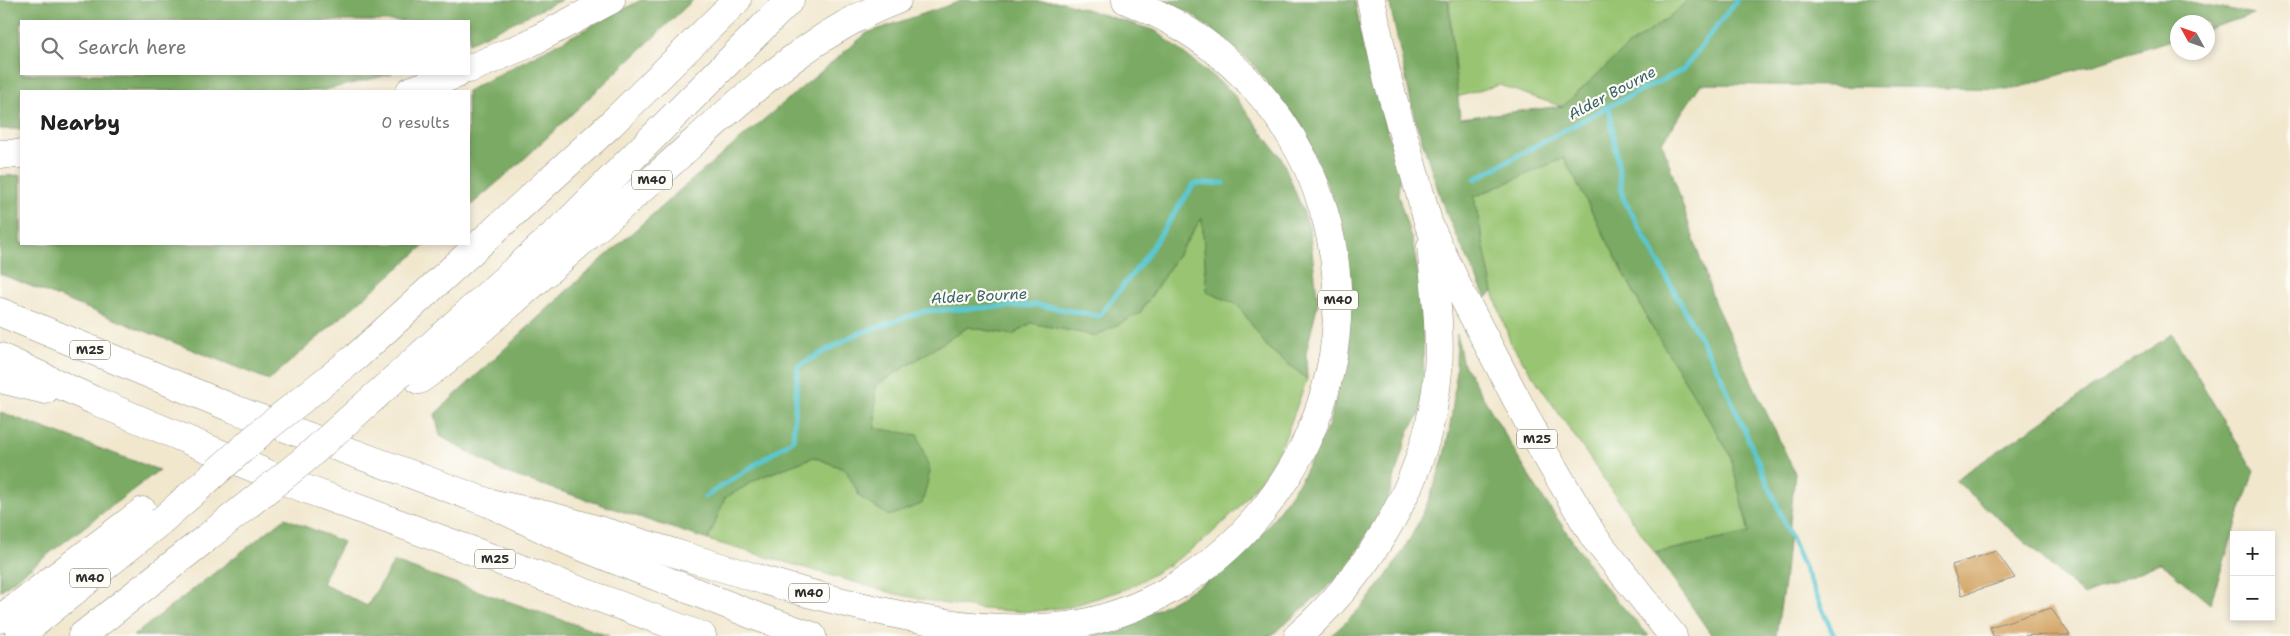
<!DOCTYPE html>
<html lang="en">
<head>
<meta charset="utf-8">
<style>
  body { margin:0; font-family:"Shantell Sans",sans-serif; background:#f6f6f6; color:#222 }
  .controls { position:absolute; right:15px; bottom:15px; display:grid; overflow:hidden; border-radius:0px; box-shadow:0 2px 8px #0003 }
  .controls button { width:45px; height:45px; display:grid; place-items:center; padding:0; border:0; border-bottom:1px solid #e0e0e0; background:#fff; color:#222; font:25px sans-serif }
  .compass { position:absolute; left:2170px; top:15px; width:45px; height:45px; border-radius:50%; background:#fff; box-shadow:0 2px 8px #0003; rotate:310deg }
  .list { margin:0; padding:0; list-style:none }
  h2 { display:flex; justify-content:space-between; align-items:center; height:65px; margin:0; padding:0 20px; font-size:21px }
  h2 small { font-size:16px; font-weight:400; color:#767676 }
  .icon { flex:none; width:28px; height:28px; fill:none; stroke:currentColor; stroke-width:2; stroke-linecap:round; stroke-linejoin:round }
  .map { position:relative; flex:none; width:2290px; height:636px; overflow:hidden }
  .search { position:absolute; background:#fff; box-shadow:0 2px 8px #0003; left:20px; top:20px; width:450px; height:55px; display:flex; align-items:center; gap:12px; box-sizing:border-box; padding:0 18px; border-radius:0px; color:#767676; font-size:19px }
  .panel { position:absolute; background:#fff; box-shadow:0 2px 8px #0003; left:20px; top:90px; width:450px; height:155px; border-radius:0px }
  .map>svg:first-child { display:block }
  .green { fill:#99c572; stroke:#62784e }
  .forest { fill:#7aaa64; stroke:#526a48 }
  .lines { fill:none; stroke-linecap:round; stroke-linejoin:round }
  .stream { stroke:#5ac7d1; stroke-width:5 }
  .building { fill:#cf9b54 }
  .highway-casing { stroke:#8e897c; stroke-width:29 }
  .highway { stroke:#fff; stroke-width:28 }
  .highway-bridge-casing { stroke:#8e897c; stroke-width:29; stroke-linecap:butt }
  .highway-bridge { stroke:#fff; stroke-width:28 }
  .labels { text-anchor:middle; stroke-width:4.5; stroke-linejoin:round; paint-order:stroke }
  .shield { fill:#fdfcf7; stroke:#6a6a68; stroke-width:1 }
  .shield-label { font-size:12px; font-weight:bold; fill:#2b2b2b }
  .water-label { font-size:15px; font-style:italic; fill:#3b6265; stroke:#fdfcf7 }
</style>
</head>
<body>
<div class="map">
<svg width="2290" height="636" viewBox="0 0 2290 636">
  <rect width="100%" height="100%" fill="#fdfcf7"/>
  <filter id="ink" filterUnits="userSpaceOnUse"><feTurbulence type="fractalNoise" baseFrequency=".02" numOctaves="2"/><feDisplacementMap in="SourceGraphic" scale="10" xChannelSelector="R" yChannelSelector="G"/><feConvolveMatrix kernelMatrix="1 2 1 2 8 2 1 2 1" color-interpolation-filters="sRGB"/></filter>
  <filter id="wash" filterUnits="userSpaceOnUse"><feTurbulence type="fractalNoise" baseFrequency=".0096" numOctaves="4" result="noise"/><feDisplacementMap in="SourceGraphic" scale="20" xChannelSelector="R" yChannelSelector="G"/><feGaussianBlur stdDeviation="1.12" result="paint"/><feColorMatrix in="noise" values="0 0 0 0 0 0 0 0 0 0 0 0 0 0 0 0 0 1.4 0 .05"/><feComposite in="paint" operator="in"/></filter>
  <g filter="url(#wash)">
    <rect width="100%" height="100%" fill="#f1e7cd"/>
    <g class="green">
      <path d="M1449,0h238l-12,13 -47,33 -65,61 -64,-22 -42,12z"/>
      <path d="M1564,158l89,171 77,125 19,79 -94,20 -144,-209 -18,-52 -19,-95z"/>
      <path d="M1202,218l5,74 31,13 30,43 39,31 -22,59 -21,37 -24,31 -32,31 -39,28 -40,23 -60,19 -40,5 -47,-3 -41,-6 -45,-9 -188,-54 17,-42 36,-21 53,-20 32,13 14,27 15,-69v-42l93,-59 45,8 18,-12 65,13 44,-23z"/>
    </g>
    <g class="forest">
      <path d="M0,0h561l-92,43v-22h-448v53h371l-72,17h-299v38h-21z"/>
      <path d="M641,0h52l-171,161 -53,46 -2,-116z"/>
      <path d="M964,0l99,2 93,29 75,60 51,68 27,67 9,76 -12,51 1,26 -39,-31 -30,-43 -31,-13 -5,-74 -62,95 -44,23 -65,-13 -18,12 -45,-8 -93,59v42l43,7 12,37 -8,32 -33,12 -29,-19 -14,-27 -32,-13 -53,20 -36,21 -17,42 -205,-68 -63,-36 -5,-22 137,-128 108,-96 187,-157z"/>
      <path d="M1162,0h193l9,53 36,119 -2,23 15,49 9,53 2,85 -4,33 -11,15 -21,68 -42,73 -75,65h-186l18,-3 55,-24 58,-33 15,-11 37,-39 32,-45 29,-57 16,-64 4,-79 -15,-80 -29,-69 -54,-70 -61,-49z"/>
      <path d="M1389,0h59l12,118 103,-12 65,-60 47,-33 12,-13h493l74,14 -46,15v-7h-30l-1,16 -163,51 -313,-5 -39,58 53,162 80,169 -11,110 -8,53h-64l-57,-83 94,-20 -19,-79 -77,-125 -89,-171 -90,39 19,95 -7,6 -41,-87 -31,-95z"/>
      <path d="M21,175v69h405l-157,136 -269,-106v-98z"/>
      <path d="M1457,334l5,27 73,125 68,99 46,51h-319c53,-42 93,-109 112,-174 12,-41 14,-85 15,-128z"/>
      <path d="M2172,334l82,137 -44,133 -49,-41 -77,32 -129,-115z"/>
      <path d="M0,412l159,58 -159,121z"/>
      <path d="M285,518l58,24 -21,41 45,23 27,-44 215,74h-476z"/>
    </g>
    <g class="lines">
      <g class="stream">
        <path d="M1609,106l14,92 97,176 114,262"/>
        <path d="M1475,179l134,-73 74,-36 54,-70"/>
        <path d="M705,497l88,-57 5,-74 56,-31 71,-24 113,-6 61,11 43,-54 52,-78 30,-1"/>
      </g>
    </g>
    <g id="blocks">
      <g class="building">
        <path d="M1996,551l19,27 -53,17 -10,-30z"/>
        <path d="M2051,608l19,27 -77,1 -3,-9z"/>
      </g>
    </g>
  </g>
  <g filter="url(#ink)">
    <use href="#blocks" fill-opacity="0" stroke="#8e897c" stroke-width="1"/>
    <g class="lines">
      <defs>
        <g id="highway">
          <path d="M1371,0l17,81 41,144 29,62 86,165 50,85 79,99"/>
          <path d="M469,69l57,-24 85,-45"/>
          <path d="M410,91l47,-17"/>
          <path d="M0,154h21"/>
          <path d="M0,312l234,97 255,94 81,39 188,75 54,19"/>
          <path d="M357,356l254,-232 126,-124"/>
          <path d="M0,357l93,43 194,82 415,154"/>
          <path d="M401,373l168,-152 221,-221"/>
          <path d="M0,379l45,11"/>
          <path d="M419,380l21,-15c71,-62 143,-124 214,-187 75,-66 148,-142 243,-178"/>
          <path d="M489,503c29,6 58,11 85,20 77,22 153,47 230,69 87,23 174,44 264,34 74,-12 143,-53 191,-111 146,-175 80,-433 -133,-515"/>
          <path d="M0,619l143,-108"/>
          <path d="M19,636l142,-115"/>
          <path d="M82,636l123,-97"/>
          <path d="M1298,636c76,-68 132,-162 140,-265 3,-41 -3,-84 -7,-125"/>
        </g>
      </defs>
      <use href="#highway" class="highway-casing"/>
      <use href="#highway" class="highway"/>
      <defs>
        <g id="highway-bridge">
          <path d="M161,521l104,-92 92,-73"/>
          <path d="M205,539l99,-79 97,-87"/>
        </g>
      </defs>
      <use href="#highway-bridge" class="highway-bridge-casing"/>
      <use href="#highway-bridge" class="highway-bridge"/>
    </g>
  </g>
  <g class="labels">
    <g class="shield">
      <rect x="632" y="170.5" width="40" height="19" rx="4"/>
      <rect x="1318" y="290.5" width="40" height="19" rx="4"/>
      <rect x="70" y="340.5" width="40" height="19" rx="4"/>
      <rect x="1517" y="429.5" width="40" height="19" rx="4"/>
      <rect x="475" y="549.5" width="40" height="19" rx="4"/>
      <rect x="70" y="568.5" width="40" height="19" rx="4"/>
      <rect x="789" y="583.5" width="40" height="19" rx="4"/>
    </g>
    <g class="shield-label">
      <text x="652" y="184">M40</text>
      <text x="1338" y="304">M40</text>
      <text x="90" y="354">M25</text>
      <text x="1537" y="443">M25</text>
      <text x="495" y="563">M25</text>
      <text x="90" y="582">M40</text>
      <text x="809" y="597">M40</text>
    </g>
    <g class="water-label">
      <text transform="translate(1612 93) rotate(-28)" y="5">Alder Bourne</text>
      <text transform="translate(979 296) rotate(-3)" y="5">Alder Bourne</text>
    </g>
  </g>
</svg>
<div class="controls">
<button>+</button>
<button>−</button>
</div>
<svg class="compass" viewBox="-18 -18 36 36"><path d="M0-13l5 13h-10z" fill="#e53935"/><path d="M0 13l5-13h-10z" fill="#767676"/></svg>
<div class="search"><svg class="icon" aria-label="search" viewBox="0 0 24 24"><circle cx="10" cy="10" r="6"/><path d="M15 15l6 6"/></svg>Search here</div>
<section class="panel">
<h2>Nearby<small>0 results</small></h2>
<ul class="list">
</ul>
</section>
</div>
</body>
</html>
